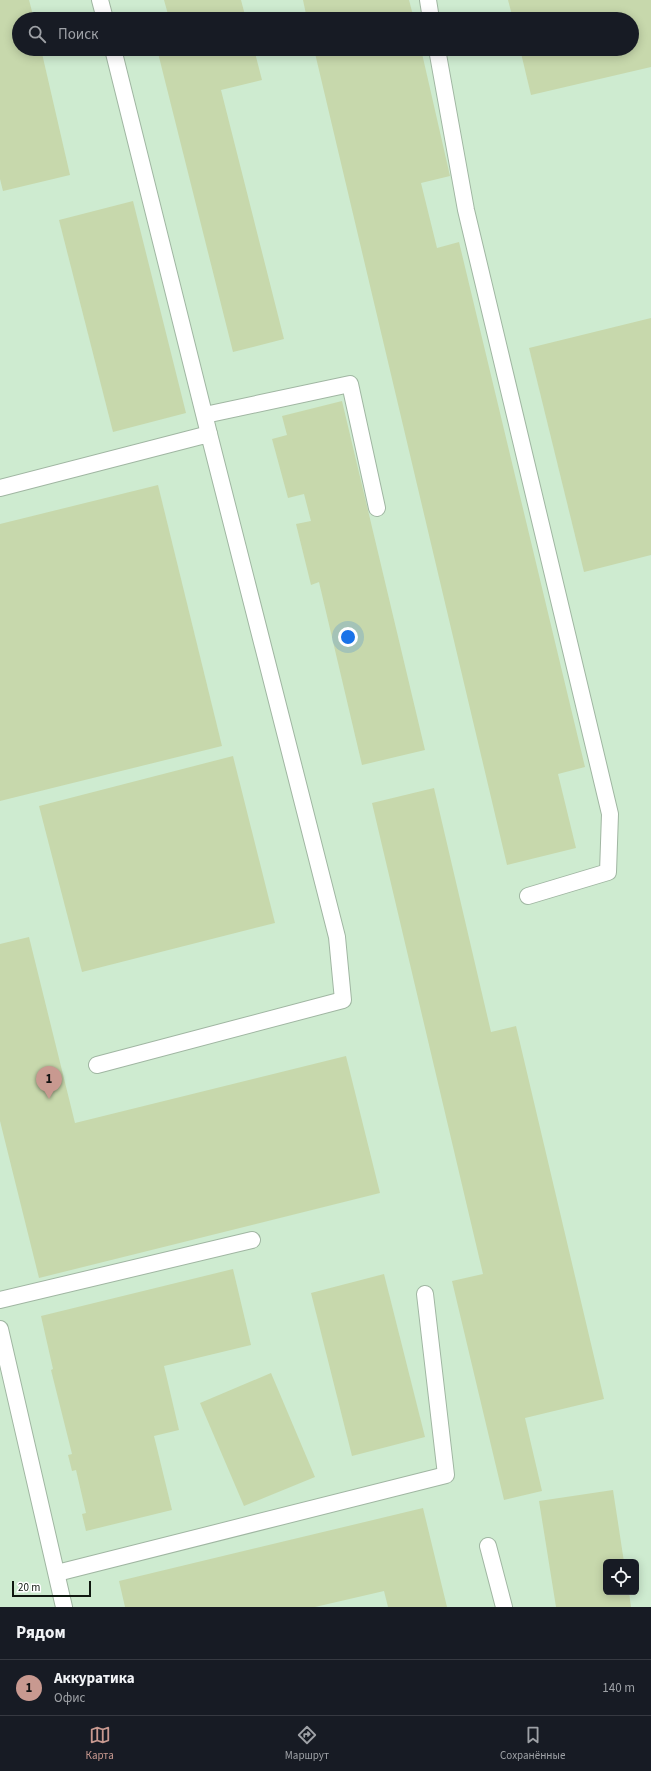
<!DOCTYPE html>
<html lang="ru">
<head>
<meta charset="utf-8">
<style>
  body { margin:0; font-family:"Source Sans 3",sans-serif; background:#20242c; color:#f1f3f6 }
  .controls { position:absolute; right:12px; bottom:12px; display:grid; overflow:hidden; border-radius:6px; box-shadow:0 2px 10px #0003 }
  .controls button { width:36px; height:36px; display:grid; place-items:center; padding:0; border:0; border-bottom:1px solid #363941; background:#171b24; color:#f1f3f6; font:20px sans-serif }
  .scale { position:absolute; left:12px; bottom:10px; width:79px; box-sizing:border-box; padding-left:4px; border:2px solid #101810; border-top:0; font-size:11px; line-height:14px; white-space:nowrap; color:#101810; -webkit-text-stroke:3px #fff; paint-order:stroke }
  .you { position:absolute; left:348px; top:637px; width:14px; height:14px; margin:-10px; border:3px solid #fff; border-radius:50%; background:#1a73e8; box-shadow:0 0 0 6px #1a73e833 }
  .badge { display:grid; place-items:center; width:26px; height:26px; border-radius:50%; background:#c89990; color:#111; font-size:13px; font-weight:700 }
  .pin { position:absolute; translate:-50% -33px; filter:drop-shadow(0 1px 2px #0008) }
  .pin::after { content:''; position:absolute; top:21px; width:14px; height:12px; background:inherit; clip-path:polygon(0 0,100% 0,50% 100%) }
  .list { margin:0; padding:0; list-style:none }
  h2 { display:flex; justify-content:space-between; align-items:center; height:52px; margin:0; padding:0 16px; font-size:17px }
  h2 small { font-size:13px; font-weight:400; color:#9ea1a6 }
  .list li { display:grid; grid-template-columns:26px 1fr auto; gap:12px; align-items:center; box-sizing:border-box; height:56px; padding:0 16px; border-top:1px solid #363941 }
  .list b { display:block; font-size:15px; white-space:nowrap }
  .list p { margin:0; font-size:13px; white-space:nowrap; color:#9ea1a6 }
  .list em { font-size:13px; font-style:normal; color:#9ea1a6 }
  .icon { flex:none; width:22px; height:22px; fill:none; stroke:currentColor; stroke-width:2; stroke-linecap:round; stroke-linejoin:round }
  .map { position:relative; flex:none; width:651px; height:1607px; overflow:hidden }
  .search { position:absolute; background:#171b24; box-shadow:0 2px 10px #0003; left:12px; right:12px; top:12px; height:44px; display:flex; align-items:center; gap:10px; box-sizing:border-box; padding:0 14px; border-radius:22px; color:#9ea1a6; font-size:15px }
  .sheet { height:108px; background:#171b24 }
  nav { display:flex; justify-content:space-around; align-items:center; box-sizing:border-box; height:56px; border-top:1px solid #363941; background:#171b24; font-size:11px; color:#9ea1a6 }
  nav a { display:grid; justify-items:center; gap:2px }
  nav .on { color:#c89990 }
  .map>svg:first-child { display:block }
  .built { fill:#ceebd0; fill-rule:evenodd }
  .building { fill:#c7d8ac }
  .lines { fill:none; stroke-linecap:round; stroke-linejoin:round }
  .service-casing { stroke:#a0b6a2; stroke-width:18 }
  .service { stroke:#fff; stroke-width:16 }
</style>
</head>
<body>
<div class="map">
<svg width="651" height="1607" viewBox="0 0 651 1607">
  <rect width="100%" height="100%" fill="#dcf3de"/>
  <path class="built" d="M0,0h651v1607h-651zM19,19h613v30h-613zM606,1562h30v30h-30z"/>
  <g class="building">
    <path d="M0,0h29l5,19h-15v30h22l29,126 -67,16 -3,-12z"/>
    <path d="M164,0h77l5,19h-81l4,-1z"/>
    <path d="M303,0h106l5,19h-107z"/>
    <path d="M508,0h143v67l-120,28 -11,-46h112v-30h-119z"/>
    <path d="M157,49h97l8,31 -41,10 63,249 -51,13z"/>
    <path d="M314,49h107l29,127 -29,7 16,65 22,-6 126,525 -27,7 18,74 -69,17z"/>
    <path d="M133,201l53,212 -73,19 -54,-212z"/>
    <path d="M651,318v237l-67,17 -55,-224z"/>
    <path d="M342,401l83,349 -63,15 -43,-183 -8,3 -15,-61 15,-3 -7,-27 -16,4 -16,-59 15,-4 -5,-19z"/>
    <path d="M158,485l64,261 -222,55v-277z"/>
    <path d="M233,756l42,167 -193,49 -43,-166z"/>
    <path d="M434,788l57,244 25,-6 88,373 -79,19 17,73 -38,9 -52,-219 31,-7 -111,-471z"/>
    <path d="M29,937l46,186 271,-67 34,137 -341,85 -39,-157v-177z"/>
    <path d="M233,1269l18,76 -87,21 15,64 -25,6 18,74 -86,21 -4,-17 4,-1 -10,-43 -4,1 -4,-16 4,-1 -21,-84 2,-1 -12,-53z"/>
    <path d="M384,1274l41,163 -73,19 -41,-163z"/>
    <path d="M271,1373l44,104 -71,29 -44,-103z"/>
    <path d="M613,1490l11,72h-18v30h23l2,15h-75l-17,-106z"/>
    <path d="M423,1508l24,99h-59l-4,-16 -69,16h-190l-6,-26z"/>
  </g>
  <g class="lines">
    <defs>
      <g id="service">
        <path d="M100,0l5,19"/>
        <path d="M428,0l3,19"/>
        <path d="M113,49l96,385"/>
        <path d="M437,49l29,161 144,604 -2,58 -80,24"/>
        <path d="M205,415l145,-31 27,124"/>
        <path d="M0,488l209,-54 128,503 6,63 -246,65"/>
        <path d="M0,1300l252,-60"/>
        <path d="M0,1329l64,278"/>
        <path d="M488,1546l16,61"/>
        <path d="M57,1573l389,-98 -21,-181"/>
      </g>
    </defs>
    <use href="#service" class="service-casing"/>
    <use href="#service" class="service"/>
  </g>
</svg>
<div class="controls">
<button><svg class="icon" aria-label="locate" viewBox="0 0 24 24"><circle cx="12" cy="12" r="6"/><path d="M12 2v4M12 18v4M2 12h4M18 12h4"/></svg></button>
</div>
<div class="scale">20 m</div>
<div class="you"></div>
<div class="pin badge" style="left:49px;top:1099px">1</div>
<div class="search"><svg class="icon" aria-label="search" viewBox="0 0 24 24"><circle cx="10" cy="10" r="6"/><path d="M15 15l6 6"/></svg>Поиск</div>
</div>
<section class="sheet">
<h2>Рядом<small></small></h2>
<ul class="list">
<li><span class="badge">1</span><div><b>Аккуратика</b><p>Офис</p></div><em>140 m</em></li>
</ul>
</section>
<nav>
<a class="on"><svg class="icon" aria-label="map" viewBox="0 0 24 24"><path d="M3 6l6-2 6 2 6-2v14l-6 2-6-2-6 2zM9 4v14M15 6v14"/></svg>Карта</a>
<a><svg class="icon" aria-label="directions" viewBox="0 0 24 24"><path d="M12 3l9 9-9 9-9-9zM9 14v-3h6M13 9l2 2-2 2"/></svg>Маршрут</a>
<a><svg class="icon" aria-label="saved" viewBox="0 0 24 24"><path d="M7 4h10v16l-5-4-5 4z"/></svg>Сохранённые</a>
</nav>
</body>
</html>
